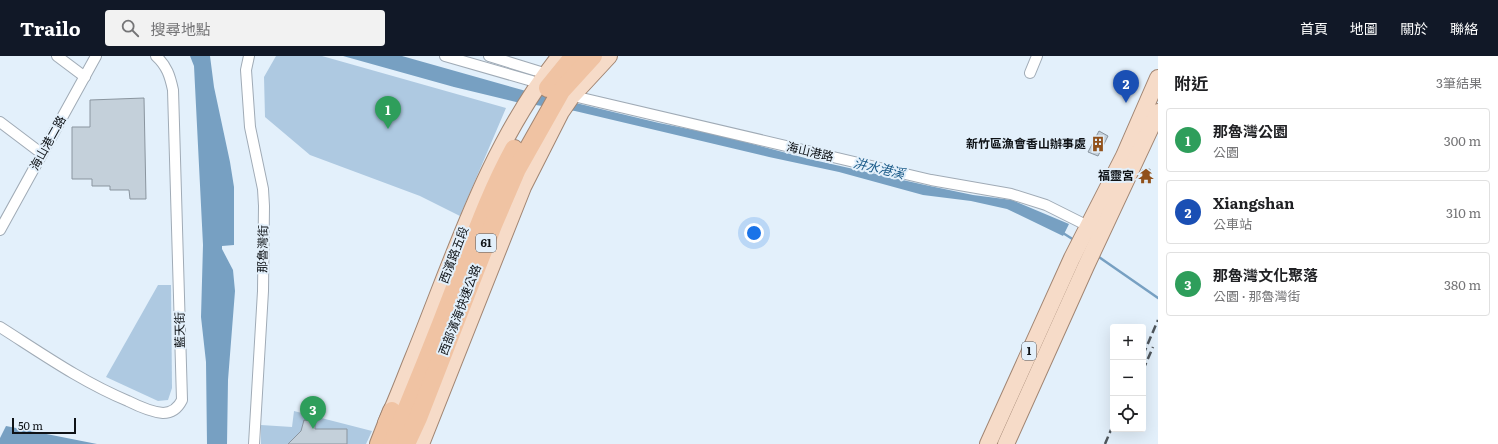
<!DOCTYPE html>
<html lang="zh-TW">
<head>
<meta charset="utf-8">
<style>
  body { margin:0; font-family:Literata,"Noto Sans TC",serif; background:#f2f2f2; color:#202124 }
  .controls { position:absolute; right:12px; bottom:12px; display:grid; overflow:hidden; border-radius:4px; box-shadow:0 4px 16px #0002 }
  .controls button { width:36px; height:36px; display:grid; place-items:center; padding:0; border:0; border-bottom:1px solid #e0e0e0; background:#fff; color:#202124; font:20px sans-serif }
  .scale { position:absolute; left:12px; bottom:10px; width:64px; box-sizing:border-box; padding-left:4px; border:2px solid #0e1216; border-top:0; font-size:11px; line-height:14px; white-space:nowrap; color:#0e1216; -webkit-text-stroke:3px #e3f0fb; paint-order:stroke }
  .you { position:absolute; left:754px; top:177px; width:14px; height:14px; margin:-10px; border:3px solid #fff; border-radius:50%; background:#1a73e8; box-shadow:0 0 0 6px #1a73e833 }
  .badge { display:grid; place-items:center; width:26px; height:26px; border-radius:50%; background:#111827; color:#fff; font-size:13px; font-weight:700 }
  .pin { position:absolute; translate:-50% -33px; filter:drop-shadow(0 1px 2px #0008) }
  .pin::after { content:''; position:absolute; top:21px; width:14px; height:12px; background:inherit; clip-path:polygon(0 0,100% 0,50% 100%) }
  .list { margin:0; padding:0; list-style:none }
  h2 { display:flex; justify-content:space-between; align-items:center; height:52px; margin:0; padding:0 16px; font-size:17px }
  h2 small { font-size:13px; font-weight:400; color:#757577 }
  .list li { display:grid; grid-template-columns:26px 1fr auto; gap:12px; align-items:center; box-sizing:border-box; height:64px; margin:0 8px 8px; padding:0 8px; border:1px solid #e0e0e0; border-radius:4px }
  .list b { display:block; font-size:15px; white-space:nowrap }
  .list p { margin:0; font-size:13px; white-space:nowrap; color:#757577 }
  .list em { font-size:13px; font-style:normal; color:#757577 }
  .icon { flex:none; width:22px; height:22px; fill:none; stroke:currentColor; stroke-width:2; stroke-linecap:round; stroke-linejoin:round }
  .map { position:relative; flex:none; width:1158px; height:388px; overflow:hidden }
  header { display:flex; align-items:center; gap:24px; box-sizing:border-box; height:56px; padding:0 20px; background:#111827; color:#fff }
  header strong { font-size:19px }
  nav { display:flex; gap:22px; margin-inline-start:auto; font-size:14px }
  .search { width:280px; height:36px; background:#f2f2f2; display:flex; align-items:center; gap:10px; box-sizing:border-box; padding:0 14px; border-radius:4px; color:#757577; font-size:15px }
  main { display:flex }
  aside { flex:1; background:#fff }
  .map>svg:first-child { display:block }
  .green { fill:#aec9e1 }
  .water { fill:#77a0c2 }
  .lines { fill:none; stroke-linecap:round; stroke-linejoin:round }
  .stream { stroke:#77a0c2; stroke-width:2.5 }
  .building { fill:#c4d0da; stroke:#8a959f }
  .street-casing { stroke:#a0abb6; stroke-width:12 }
  .primary-casing { stroke:#a18572; stroke-width:18 }
  .highway-casing { stroke:#a18572; stroke-width:20 }
  .street { stroke:#fff; stroke-width:10 }
  .primary { stroke:#f6dbc8; stroke-width:16 }
  .highway { stroke:#f0c3a3; stroke-width:18 }
  .rail { stroke:#4f565c; stroke-width:2.5; stroke-dasharray:8 4; stroke-linecap:butt }
  .labels { text-anchor:middle; stroke-width:4; stroke-linejoin:round; paint-order:stroke }
  .shield { fill:#e3f0fb; stroke:#4e555b; stroke-width:1 }
  .shield-label { font-size:11px; font-weight:bold; fill:#0e1216 }
  .street-label { font-size:12px; fill:#0e1216; stroke:#e3f0fb }
  .poi-label { font-size:12px; font-weight:bold; fill:#0e1216; stroke:#e3f0fb; text-anchor:end }
  .water-label { font-size:13px; font-style:italic; fill:#1a5a88; stroke:#e3f0fb }
</style>
</head>
<body>
<header>
<strong>Trailo</strong>
<div class="search"><svg class="icon" aria-label="search" viewBox="0 0 24 24"><circle cx="10" cy="10" r="6"/><path d="M15 15l6 6"/></svg>搜尋地點</div>
<nav><a>首頁</a><a>地圖</a><a>關於</a><a>聯絡</a></nav>
</header>
<main>
<div class="map">
<svg width="1158" height="388" viewBox="0 0 1158 388">
  <rect width="100%" height="100%" fill="#e3f0fb"/>
  <g class="green">
    <path d="M276,0h46l184,52 -46,108 -40,-20 -110,-41 -45,-38 -1,-40z"/>
    <path d="M158,229h13l1,103 -4,12 -10,1 -52,-24z"/>
    <path d="M294,355l78,20 -6,13h-105v-19l31,2z"/>
  </g>
  <g class="water">
    <path d="M190,0h20l4,31 16,75 4,25v58l-12,1v3l11,21 2,21 -7,89 -1,64h-20l-1,-82 -5,-45 2,-72 -9,-179z"/>
    <path d="M343,0h59l124,35 133,32 60,12 90,24 116,26 48,10 39,5 57,24 -6,12 -56,-27 -36,-8 -48,-6 -84,-23 -70,-15 -194,-46 -59,-9 -62,-15z"/>
    <path d="M6,370l91,18h-97v-6z"/>
  </g>
  <g class="lines">
    <g class="stream">
      <path d="M1063,177l11,7"/>
      <path d="M1096,199l62,43"/>
    </g>
  </g>
  <g class="building">
    <path d="M144,42l2,101h-16l-1,-9h-19v-4h-18v-7h-20v-52h18v-27z"/>
    <path d="M1099,75l9,5 -10,20 -10,-4z"/>
    <path d="M1150,113l1,13h-10l1,-12z"/>
    <path d="M304,364l11,1v8h32v15h-59l13,-13z"/>
  </g>
  <g class="lines">
    <defs>
      <g id="street">
        <path d="M57,0l28,21"/>
        <path d="M249,0l-3,14 4,57 13,62 1,17 -1,85 -9,153"/>
        <path d="M445,0l94,27 6,3"/>
        <path d="M489,0l58,18 4,2"/>
        <path d="M1030,17l7,-17"/>
        <path d="M569,39l362,85 80,14 35,11 46,23"/>
        <path d="M0,66l41,31"/>
        <path d="M0,174l96,-174"/>
        <path d="M0,271c41,26 82,55 128,74 10,5 23,11 35,12 9,0 15,-5 19,-13l-9,-310c-3,-14 -6,-24 -17,-34"/>
      </g>
      <g id="primary">
        <path d="M386,367c10,-21 18,-43 27,-65 42,-103 76,-214 147,-302"/>
        <path d="M421,388l102,-257 38,-75 11,-16 37,-40"/>
        <path d="M988,388l84,-186 52,-102 34,-78"/>
        <path d="M1006,388l80,-178 72,-154"/>
      </g>
      <g id="highway">
        <path d="M548,32l26,-32"/>
        <path d="M379,388l13,-33"/>
        <path d="M392,388c23,-54 45,-109 66,-164 17,-44 33,-89 56,-131"/>
        <path d="M406,388l12,-26 75,-193 24,-56 44,-78 32,-35"/>
      </g>
    </defs>
    <use href="#street" class="street-casing"/>
    <use href="#primary" class="primary-casing"/>
    <use href="#highway" class="highway-casing"/>
    <use href="#street" class="street"/>
    <use href="#primary" class="primary"/>
    <use href="#highway" class="highway"/>
    <g class="rail">
      <path d="M1143,299l15,-35"/>
      <path d="M1143,314l10,-23"/>
      <path d="M1105,388l8,-19"/>
    </g>
  </g>
  <defs>
    <symbol id="building-bare" viewBox="-9 -9 18 18"><path d="M-4-6H4V6H1V3H-1V6H-4ZM-2.5-4.3h1.7v1.8h-1.7ZM.8-4.3h1.7v1.8H.8ZM-2.5-1h1.7V.8h-1.7ZM.8-1h1.7V.8H.8Z" fill="#91511b" stroke="#e3f0fb" stroke-width="2.5" paint-order="stroke"/></symbol>
    <symbol id="temple-bare" viewBox="-9 -9 18 18"><path d="M0-6L5-2H3V0L6.5 2.5H4V6H1.5V3h-3V6H-4V2.5H-6.5L-3 0V-2H-5Z" fill="#91511b" stroke="#e3f0fb" stroke-width="2.5" paint-order="stroke"/></symbol>
  </defs>
  <g fill-rule="evenodd">
    <use href="#building-bare" x="1087" y="77" width="22" height="22"/>
    <use href="#temple-bare" x="1135" y="109" width="22" height="22"/>
  </g>
  <g class="labels">
    <g class="shield">
      <rect x="476" y="178" width="20" height="18" rx="3"/>
      <rect x="1022" y="286" width="14" height="18" rx="3"/>
    </g>
    <g class="shield-label">
      <text x="486" y="191">61</text>
      <text x="1029" y="299">1</text>
    </g>
    <g class="street-label">
      <text transform="translate(48 87) rotate(-61)" y="4">海山港二路</text>
      <text transform="translate(810 96) rotate(13)" y="4">海山港路</text>
      <text transform="translate(263 193) rotate(-89)" y="4">那魯灣街</text>
      <text transform="translate(454 199) rotate(-69)" y="4">西濱路五段</text>
      <text transform="translate(460 254) rotate(-69)" y="4">西部濱海快速公路</text>
      <text transform="translate(180 274) rotate(-91)" y="4">藍天街</text>
    </g>
    <g class="poi-label">
      <text x="1086" y="92">新竹區漁會香山辦事處</text>
      <text x="1134" y="124">福靈宮</text>
    </g>
    <g class="water-label">
      <text transform="translate(879 112) rotate(13)" y="5">汫水港溪</text>
    </g>
  </g>
</svg>
<div class="controls">
<button>+</button>
<button>−</button>
<button><svg class="icon" aria-label="locate" viewBox="0 0 24 24"><circle cx="12" cy="12" r="6"/><path d="M12 2v4M12 18v4M2 12h4M18 12h4"/></svg></button>
</div>
<div class="scale">50 m</div>
<div class="you"></div>
<div class="pin badge" style="left:388px;top:73px;background:#2e9e5b">1</div>
<div class="pin badge" style="left:1126px;top:47px;background:#1a4fb4">2</div>
<div class="pin badge" style="left:313px;top:373px;background:#2e9e5b">3</div>
</div>
<aside>
<h2>附近<small>3筆結果</small></h2>
<ul class="list">
<li><span class="badge" style="background:#2e9e5b">1</span><div><b>那魯灣公園</b><p>公園</p></div><em>300 m</em></li>
<li><span class="badge" style="background:#1a4fb4">2</span><div><b>Xiangshan</b><p>公車站</p></div><em>310 m</em></li>
<li><span class="badge" style="background:#2e9e5b">3</span><div><b>那魯灣文化聚落</b><p>公園 · 那魯灣街</p></div><em>380 m</em></li>
</ul>
</aside>
</main>
</body>
</html>
